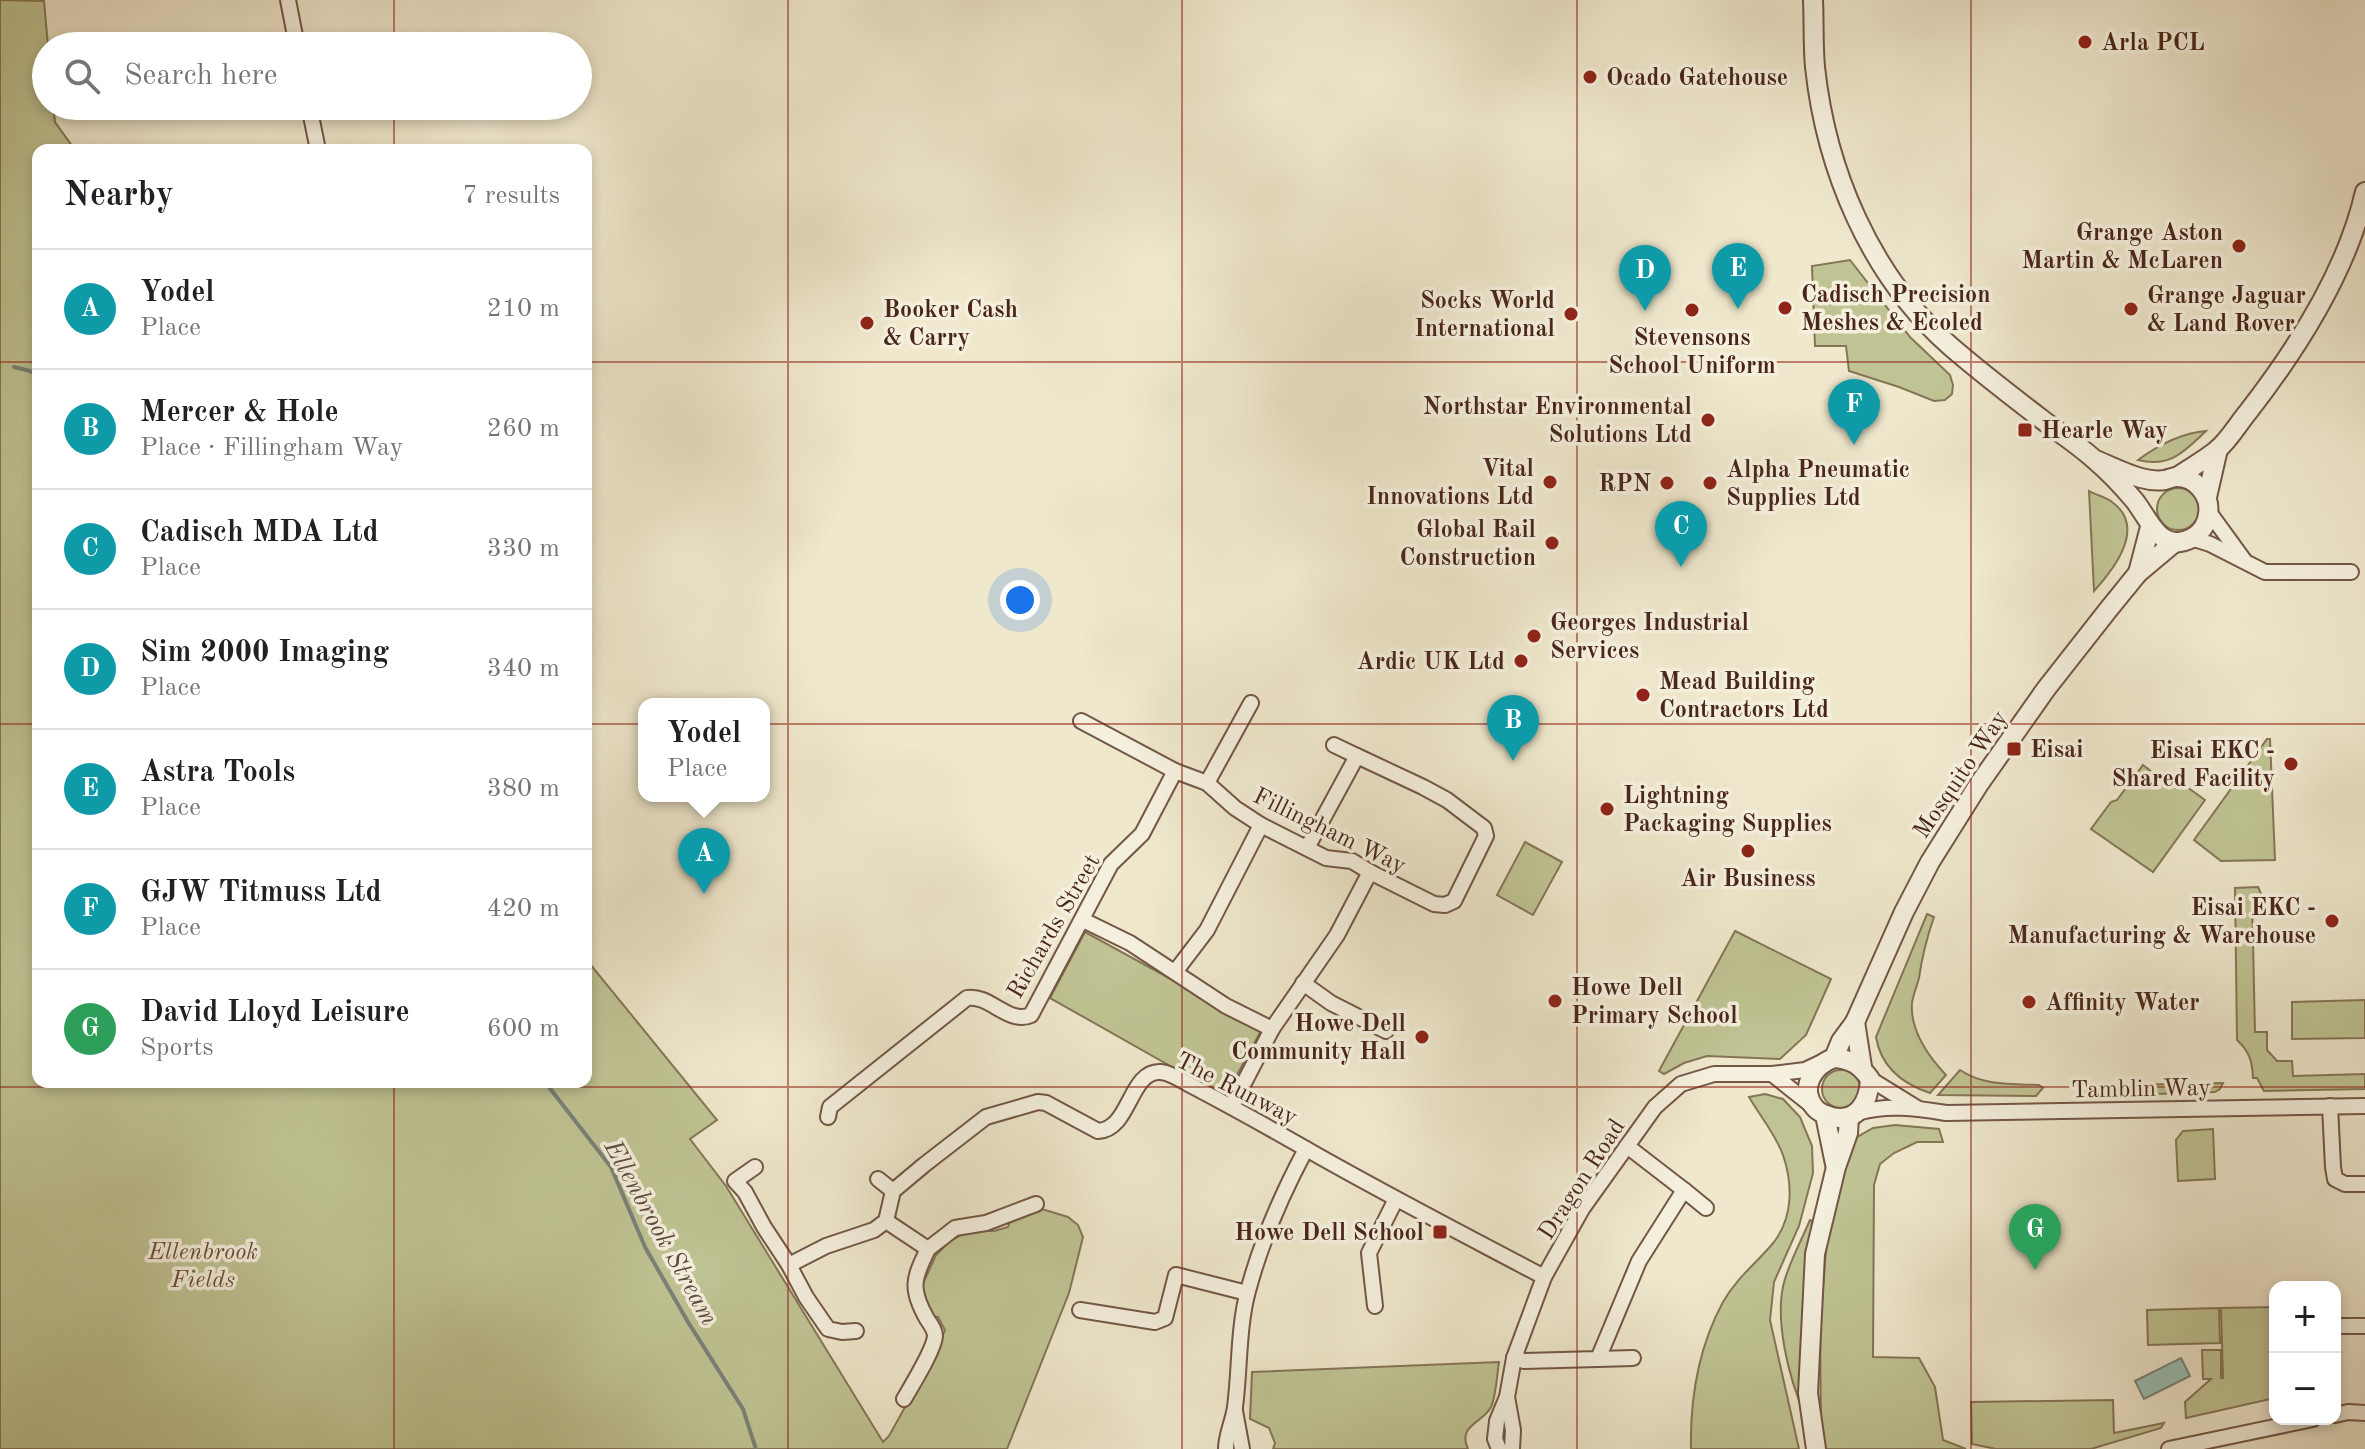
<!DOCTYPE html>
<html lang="en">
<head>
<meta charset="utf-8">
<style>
  body { margin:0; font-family:"Old Standard TT",serif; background:#f2f2f2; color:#202124 }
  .controls { position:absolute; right:24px; bottom:24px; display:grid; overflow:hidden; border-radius:16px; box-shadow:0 4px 12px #0003 }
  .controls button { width:72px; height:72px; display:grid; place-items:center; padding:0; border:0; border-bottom:2px solid #e0e0e0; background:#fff; color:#202124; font:40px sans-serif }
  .you { position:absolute; left:1020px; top:600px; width:28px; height:28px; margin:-20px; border:6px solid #fff; border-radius:50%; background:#1a73e8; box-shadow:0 0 0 12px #1a73e833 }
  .badge { display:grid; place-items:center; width:52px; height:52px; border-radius:50%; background:#7c3aed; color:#fff; font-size:26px; font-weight:700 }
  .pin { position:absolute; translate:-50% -66px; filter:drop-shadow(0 2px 4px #0008) }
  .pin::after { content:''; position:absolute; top:42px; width:28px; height:24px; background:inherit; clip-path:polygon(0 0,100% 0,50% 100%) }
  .popup { position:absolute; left:638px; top:698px; width:132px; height:104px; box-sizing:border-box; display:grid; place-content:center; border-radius:16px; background:#fff; filter:drop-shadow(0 2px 6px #0005); font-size:26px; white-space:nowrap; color:#757577 }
  .popup b { font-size:30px; color:#202124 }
  .popup::after { content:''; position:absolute; left:50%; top:100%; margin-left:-16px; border:16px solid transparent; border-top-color:#fff }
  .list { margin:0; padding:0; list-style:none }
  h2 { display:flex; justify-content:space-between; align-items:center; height:104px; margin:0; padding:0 32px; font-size:34px }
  h2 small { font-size:26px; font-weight:400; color:#757577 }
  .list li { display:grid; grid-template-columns:52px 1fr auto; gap:24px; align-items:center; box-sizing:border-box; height:120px; padding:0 32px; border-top:2px solid #e0e0e0 }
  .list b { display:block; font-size:30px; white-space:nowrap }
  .list p { margin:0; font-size:26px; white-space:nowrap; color:#757577 }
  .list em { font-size:26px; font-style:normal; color:#757577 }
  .icon { flex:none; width:44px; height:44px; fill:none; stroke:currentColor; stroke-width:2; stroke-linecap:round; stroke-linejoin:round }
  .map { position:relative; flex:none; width:2365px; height:1449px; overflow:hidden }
  .search { position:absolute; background:#fff; box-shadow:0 4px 12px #0003; left:32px; top:32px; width:560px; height:88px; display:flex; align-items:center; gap:20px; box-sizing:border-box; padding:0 28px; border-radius:44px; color:#757577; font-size:30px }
  .panel { position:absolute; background:#fff; box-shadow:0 4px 12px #0003; left:32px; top:144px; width:560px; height:944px; border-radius:16px }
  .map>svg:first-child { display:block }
  .green { fill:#c0c494; stroke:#857556; stroke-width:2 }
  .water { fill:#9ac0b9; stroke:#7a8279; stroke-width:2 }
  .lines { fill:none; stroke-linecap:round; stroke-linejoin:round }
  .stream { stroke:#7a8279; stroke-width:4 }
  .minor-casing { stroke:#735646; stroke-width:18 }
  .tertiary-casing { stroke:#735646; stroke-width:22 }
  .minor { stroke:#f5f0de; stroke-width:14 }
  .tertiary { stroke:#f5f0de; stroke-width:18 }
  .grid { fill:none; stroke:#8f2418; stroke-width:2; stroke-opacity:0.55 }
  .poi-dot { fill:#8f2418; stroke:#f5f0de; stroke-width:3 }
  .labels { text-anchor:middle; stroke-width:7; stroke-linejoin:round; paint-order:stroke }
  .poi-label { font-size:24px; font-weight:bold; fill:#4a2619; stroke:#f5f0de; text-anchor:start }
  .street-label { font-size:24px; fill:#4a2619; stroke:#f5f0de }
  .park-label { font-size:24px; font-style:italic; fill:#684e38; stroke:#f5f0de }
  .water-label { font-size:26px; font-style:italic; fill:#5e4c41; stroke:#f5f0de }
</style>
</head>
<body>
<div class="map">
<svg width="2365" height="1449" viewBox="0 0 2365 1449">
  <rect width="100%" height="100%" fill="#efe8cd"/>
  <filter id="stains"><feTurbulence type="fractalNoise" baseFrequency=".0025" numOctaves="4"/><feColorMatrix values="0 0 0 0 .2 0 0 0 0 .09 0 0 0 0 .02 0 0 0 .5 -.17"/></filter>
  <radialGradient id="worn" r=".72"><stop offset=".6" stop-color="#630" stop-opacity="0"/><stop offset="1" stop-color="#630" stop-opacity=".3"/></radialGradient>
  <g class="green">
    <path d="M0,0l44,1 4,45h-2v60h7l2,16 20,28h-37v932h548v-123l131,161 -27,19 36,47 157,256 6,-6 47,-85 9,-21 -7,-13 -6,-1 -12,-26 16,-35 13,-13 19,-11h26l14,-4 2,-6 32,-12 26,8 10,8 5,12 -14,56 -62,156h-1007z"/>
    <path d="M1850,260l60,77 40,38 3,10 -1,9 -7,6 -11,1 -35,-14 -50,-16 -3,-25h-31l-3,-80z"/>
    <path d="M2206,431c-22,21 -36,37 -68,29 19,-14 43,-27 68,-29z"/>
    <circle cx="2178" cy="509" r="21"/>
    <path d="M2089,491c7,4 17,6 23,11 35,25 2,67 -18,89z"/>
    <path d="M2267,739h3l5,121 -54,1 -27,-21z"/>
    <path d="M2143,765l17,13 6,-6 39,28 -52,72 -62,-43 20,-27 6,-2z"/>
    <path d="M1525,842l37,20 -29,53 -36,-20z"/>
    <path d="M2258,887l4,9 -10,1 3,135h12v18l10,11h15l1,15 72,-2v15l-101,2 -7,-13h-4c-1,-17 -3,-26 -16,-38l-2,-152z"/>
    <path d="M1927,914l7,3c-7,20 -12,40 -15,61 -2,8 -6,17 -7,25 -2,28 16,53 34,72l-16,18c-27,-9 -49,-25 -54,-56z"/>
    <path d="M1735,931l96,48 -25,56 -26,24 -73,-3 -23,7 -20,11 -5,-3z"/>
    <path d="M1085,932l177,97 -37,68 -175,-99z"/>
    <path d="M2365,1000v38l-73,1v-37z"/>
    <path d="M1960,1070c24,16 51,14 79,15l4,3 -7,8 -98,-1z"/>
    <circle cx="1841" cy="1089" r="19"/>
    <path d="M2223,1083l-3,6 -5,3 -120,4c-8,-1 -14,-2 -15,-10z"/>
    <path d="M1765,1094l18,5 17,18 12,29 1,27 -14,53 -25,56 -4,38 29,129h-108c-1,-52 7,-101 32,-147 15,-26 33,-38 51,-60 19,-25 19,-58 9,-87 -7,-20 -23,-39 -34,-58z"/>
    <path d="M1895,1125l44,4 4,13h-26l-23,11 -14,11 -6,21 -1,172 46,1 16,29 8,53 23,9h-142l-3,-18 -1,-103 7,-93 25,-95 21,-12z"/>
    <path d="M2213,1129l2,50 -37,2 -2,-41 7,-9z"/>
    <path d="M1810,1220l2,1 -8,134 1,60c-16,-36 -32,-98 -20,-136 6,-20 17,-40 25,-59z"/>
    <path d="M2275,1307v91l-89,20 -1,-16 26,-23h-8l-1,-29h19v28h2l-2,-70z"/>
    <path d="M2219,1308l1,35 -72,2 -1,-35z"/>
    <path d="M1499,1362c-2,12 -3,35 -8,45 -8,16 -34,18 -23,42h-195l2,-6 -6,-15 -19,-9 2,-47z"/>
    <path d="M2113,1400l1,33 50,-10 -3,5 -70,21h-95l-24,-5 -1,-42z"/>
  </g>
  <path class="water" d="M2181,1358l9,18 -46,23 -9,-18z"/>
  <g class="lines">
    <g class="stream">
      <path d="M14,367l16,4 8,5"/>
      <path d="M545,1082l66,85 34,80 43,75 55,87 13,40"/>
    </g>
    <defs>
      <g id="minor">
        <path d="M288,0l9,46"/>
        <path d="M309,106l9,44"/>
        <path d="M2209,512l35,48"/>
        <path d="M2191,538l19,6 55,28h86"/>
        <path d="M1081,721l94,50 32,12 28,25 26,17 65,33 26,3 18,11 64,32 11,1 9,-4 32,-65 -2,-8 -37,-28 -24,-13 -66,-31 -50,92"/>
        <path d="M1334,745l23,11"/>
        <path d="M1207,783l44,-80"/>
        <path d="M1083,920l47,23 96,63 46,23"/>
        <path d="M1175,972l32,-42 54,-105"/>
        <path d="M1303,983l28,20 55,28"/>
        <path d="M1772,1074l39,31"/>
        <path d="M1870,1079l47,29"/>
        <path d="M1232,1106l40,-77 65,-94 33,-63"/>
        <path d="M2330,1106l3,61 2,12 10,5h20"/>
        <path d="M1857,1113c30,-9 59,-5 89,0l419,-7"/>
        <path d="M828,1117l2,-10 137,-109c23,-4 41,27 64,17l80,-151 31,-30 33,-63"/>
        <path d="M755,1167l-20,14 10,11 19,35 25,38 17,32 22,32 14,3 14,-1"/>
        <path d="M878,1179l15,12"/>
        <path d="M1684,1190l22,18"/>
        <path d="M886,1221l42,28 27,-21 31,-5 50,-19"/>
        <path d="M789,1265l37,-19 48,-16 12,-9 7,-30 31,-26 62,-48 52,-15 8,1 52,28c33,-2 31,-61 63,-59 11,1 23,10 33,15 36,19 72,39 107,59 80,46 162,88 243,131"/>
        <path d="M1375,1306l-6,-53 27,-54"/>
        <path d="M1080,1310l75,12 10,-4 11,-43 71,18"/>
        <path d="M2335,1326h30"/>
        <path d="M1514,1358l10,3 74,-2 41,-98 45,-71 -57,-44"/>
        <path d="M1598,1359l35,-1"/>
        <path d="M1507,1397l6,33 -1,19"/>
        <path d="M904,1399c8,-14 30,-49 31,-63 0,-6 -4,-11 -8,-17 -17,-30 -14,-40 1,-70"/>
        <path d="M1235,1411l7,38"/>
        <path d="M2335,1415l13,-3 17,1"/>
        <path d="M1226,1449c0,-15 7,-27 9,-42 5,-38 3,-79 13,-116 13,-49 34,-97 58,-142"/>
        <path d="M1499,1449l-4,-10 2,-18 10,-24 7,-39 30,-81 38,-68 73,-102 26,-23 33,-10h58l33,-4 17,-8"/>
        <path d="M2169,1449l144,-30"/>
      </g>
      <g id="tertiary">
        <path d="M1813,0c1,22 0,45 2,67 11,103 55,208 134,278 32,28 65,53 99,79 16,12 33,23 48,37 14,12 27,26 38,39 15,18 26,55 58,38 9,-5 15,-14 16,-24 3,-18 -12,-37 -31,-37 -4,0 -8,2 -12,3 -7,1 -17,0 -24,-2 -15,-4 -31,-12 -45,-18"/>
        <path d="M2177,477c13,-9 28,-17 40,-27 12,-10 21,-26 31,-38 49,-63 99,-141 117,-220"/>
        <path d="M2207,497l11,-48"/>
        <path d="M2138,573l12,-46"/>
        <path d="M1855,1022l7,45"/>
        <path d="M1834,1058l7,-17 14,-19 49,-110 26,-50 49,-78 67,-95 62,-79 30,-37 37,-31"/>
        <path d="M1834,1058c17,1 26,7 36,21 -1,22 -12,44 -38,38 -6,-2 -13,-4 -17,-9 -17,-20 -1,-43 19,-50z"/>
        <path d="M1825,1115l10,49"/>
        <path d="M1816,1449l-8,-56 7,-139 21,-87 12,-34 1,-16"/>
      </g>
    </defs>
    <use href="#minor" class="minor-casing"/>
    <use href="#tertiary" class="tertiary-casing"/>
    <use href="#minor" class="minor"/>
    <use href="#tertiary" class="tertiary"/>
  </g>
  <path class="grid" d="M394,0v46M788,0v1449M1182,0v1449M1577,0v1449M1971,0v1449M394,106v44M0,362h38M586,362h1779M0,724h38M586,724h1779M394,1082v367M0,1087h2365"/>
  <g class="poi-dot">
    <circle cx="2085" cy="42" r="8"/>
    <circle cx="1590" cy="77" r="8"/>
    <circle cx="2239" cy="246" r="8"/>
    <circle cx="1785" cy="308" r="8"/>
    <circle cx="2131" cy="309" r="8"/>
    <circle cx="1692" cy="310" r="8"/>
    <circle cx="1571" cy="314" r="8"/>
    <circle cx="867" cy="323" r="8"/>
    <circle cx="1708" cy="420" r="8"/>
    <rect x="2017" y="422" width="16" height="16" rx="4"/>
    <circle cx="1550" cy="482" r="8"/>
    <circle cx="1667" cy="483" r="8"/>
    <circle cx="1710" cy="483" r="8"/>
    <circle cx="1552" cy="543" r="8"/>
    <circle cx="1534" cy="636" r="8"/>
    <circle cx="1521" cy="661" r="8"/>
    <circle cx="1643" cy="695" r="8"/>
    <rect x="2006" y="741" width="16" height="16" rx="4"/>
    <circle cx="2291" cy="764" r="8"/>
    <circle cx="1607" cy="809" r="8"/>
    <circle cx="1748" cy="851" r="8"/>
    <circle cx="2332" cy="921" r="8"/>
    <circle cx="1555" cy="1001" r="8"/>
    <circle cx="2029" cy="1002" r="8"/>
    <circle cx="1422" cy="1037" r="8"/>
    <rect x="1432" y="1224" width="16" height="16" rx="4"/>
  </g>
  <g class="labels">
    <g class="poi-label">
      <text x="2101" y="50">Arla PCL</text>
      <text x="1606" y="85">Ocado Gatehouse</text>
      <text x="2223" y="240" text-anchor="end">Grange Aston<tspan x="2223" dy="28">Martin &amp; McLaren</tspan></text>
      <text x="1801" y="302">Cadisch Precision<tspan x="1801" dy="28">Meshes &amp; Ecoled</tspan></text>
      <text x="2147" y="303">Grange Jaguar<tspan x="2147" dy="28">&amp; Land Rover</tspan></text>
      <text x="1555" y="308" text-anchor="end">Socks World<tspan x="1555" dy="28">International</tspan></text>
      <text x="883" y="317">Booker Cash<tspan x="883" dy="28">&amp; Carry</tspan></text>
      <text x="1692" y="345" text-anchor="middle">Stevensons<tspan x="1692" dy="28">School Uniform</tspan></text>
      <text x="1692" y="414" text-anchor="end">Northstar Environmental<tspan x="1692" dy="28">Solutions Ltd</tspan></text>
      <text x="2041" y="438">Hearle Way</text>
      <text x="1534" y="476" text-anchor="end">Vital<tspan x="1534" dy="28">Innovations Ltd</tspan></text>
      <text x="1726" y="477">Alpha Pneumatic<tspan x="1726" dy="28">Supplies Ltd</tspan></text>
      <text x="1651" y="491" text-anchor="end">RPN</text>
      <text x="1536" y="537" text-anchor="end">Global Rail<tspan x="1536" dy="28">Construction</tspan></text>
      <text x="1550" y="630">Georges Industrial<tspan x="1550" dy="28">Services</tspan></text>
      <text x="1505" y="669" text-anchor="end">Ardic UK Ltd</text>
      <text x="1659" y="689">Mead Building<tspan x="1659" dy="28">Contractors Ltd</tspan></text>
      <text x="2030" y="757">Eisai</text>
      <text x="2275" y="758" text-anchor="end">Eisai EKC -<tspan x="2275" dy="28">Shared Facility</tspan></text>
      <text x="1623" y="803">Lightning<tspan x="1623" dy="28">Packaging Supplies</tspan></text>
      <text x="1748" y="886" text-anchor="middle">Air Business</text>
      <text x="2316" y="915" text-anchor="end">Eisai EKC -<tspan x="2316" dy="28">Manufacturing &amp; Warehouse</tspan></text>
      <text x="1571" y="995">Howe Dell<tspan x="1571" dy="28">Primary School</tspan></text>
      <text x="2045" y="1010">Affinity Water</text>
      <text x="1406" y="1031" text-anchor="end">Howe Dell<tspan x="1406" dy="28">Community Hall</tspan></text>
      <text x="1424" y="1240" text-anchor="end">Howe Dell School</text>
    </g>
    <g class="street-label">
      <text transform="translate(1960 774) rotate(-56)" y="8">Mosquito Way</text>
      <text transform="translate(1330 830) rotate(26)" y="8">Fillingham Way</text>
      <text transform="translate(1053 926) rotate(-60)" y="8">Richards Street</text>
      <text transform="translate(1237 1088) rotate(27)" y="8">The Runway</text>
      <text transform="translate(2141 1088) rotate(-1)" y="8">Tamblin Way</text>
      <text transform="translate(1581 1179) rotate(-57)" y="8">Dragon Road</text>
    </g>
    <g class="park-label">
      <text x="203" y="1259">Ellenbrook<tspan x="203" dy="28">Fields</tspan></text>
    </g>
    <g class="water-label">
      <text transform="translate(662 1232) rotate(61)" y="9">Ellenbrook Stream</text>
    </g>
  </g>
  <rect width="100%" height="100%" filter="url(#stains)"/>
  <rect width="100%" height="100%" fill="url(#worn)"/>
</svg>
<div class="controls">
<button>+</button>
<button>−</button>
</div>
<div class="you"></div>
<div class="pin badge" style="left:704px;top:894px;background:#0f9aa8">A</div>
<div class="popup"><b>Yodel</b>Place</div>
<div class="pin badge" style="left:1513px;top:761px;background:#0f9aa8">B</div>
<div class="pin badge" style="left:1681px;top:567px;background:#0f9aa8">C</div>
<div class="pin badge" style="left:1645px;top:311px;background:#0f9aa8">D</div>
<div class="pin badge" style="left:1738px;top:309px;background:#0f9aa8">E</div>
<div class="pin badge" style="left:1854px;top:445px;background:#0f9aa8">F</div>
<div class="pin badge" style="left:2035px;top:1270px;background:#2e9e5b">G</div>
<div class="search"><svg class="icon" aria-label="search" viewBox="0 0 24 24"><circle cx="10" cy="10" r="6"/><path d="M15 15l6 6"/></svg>Search here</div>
<section class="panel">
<h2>Nearby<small>7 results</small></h2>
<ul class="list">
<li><span class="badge" style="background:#0f9aa8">A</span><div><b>Yodel</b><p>Place</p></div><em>210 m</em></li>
<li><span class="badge" style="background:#0f9aa8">B</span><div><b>Mercer &amp; Hole</b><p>Place · Fillingham Way</p></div><em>260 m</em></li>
<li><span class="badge" style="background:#0f9aa8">C</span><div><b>Cadisch MDA Ltd</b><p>Place</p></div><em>330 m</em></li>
<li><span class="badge" style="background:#0f9aa8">D</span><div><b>Sim 2000 Imaging</b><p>Place</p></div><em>340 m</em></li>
<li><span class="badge" style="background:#0f9aa8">E</span><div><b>Astra Tools</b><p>Place</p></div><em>380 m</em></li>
<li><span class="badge" style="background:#0f9aa8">F</span><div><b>GJW Titmuss Ltd</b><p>Place</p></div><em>420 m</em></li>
<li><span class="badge" style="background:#2e9e5b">G</span><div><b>David Lloyd Leisure</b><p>Sports</p></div><em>600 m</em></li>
</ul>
</section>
</div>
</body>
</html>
